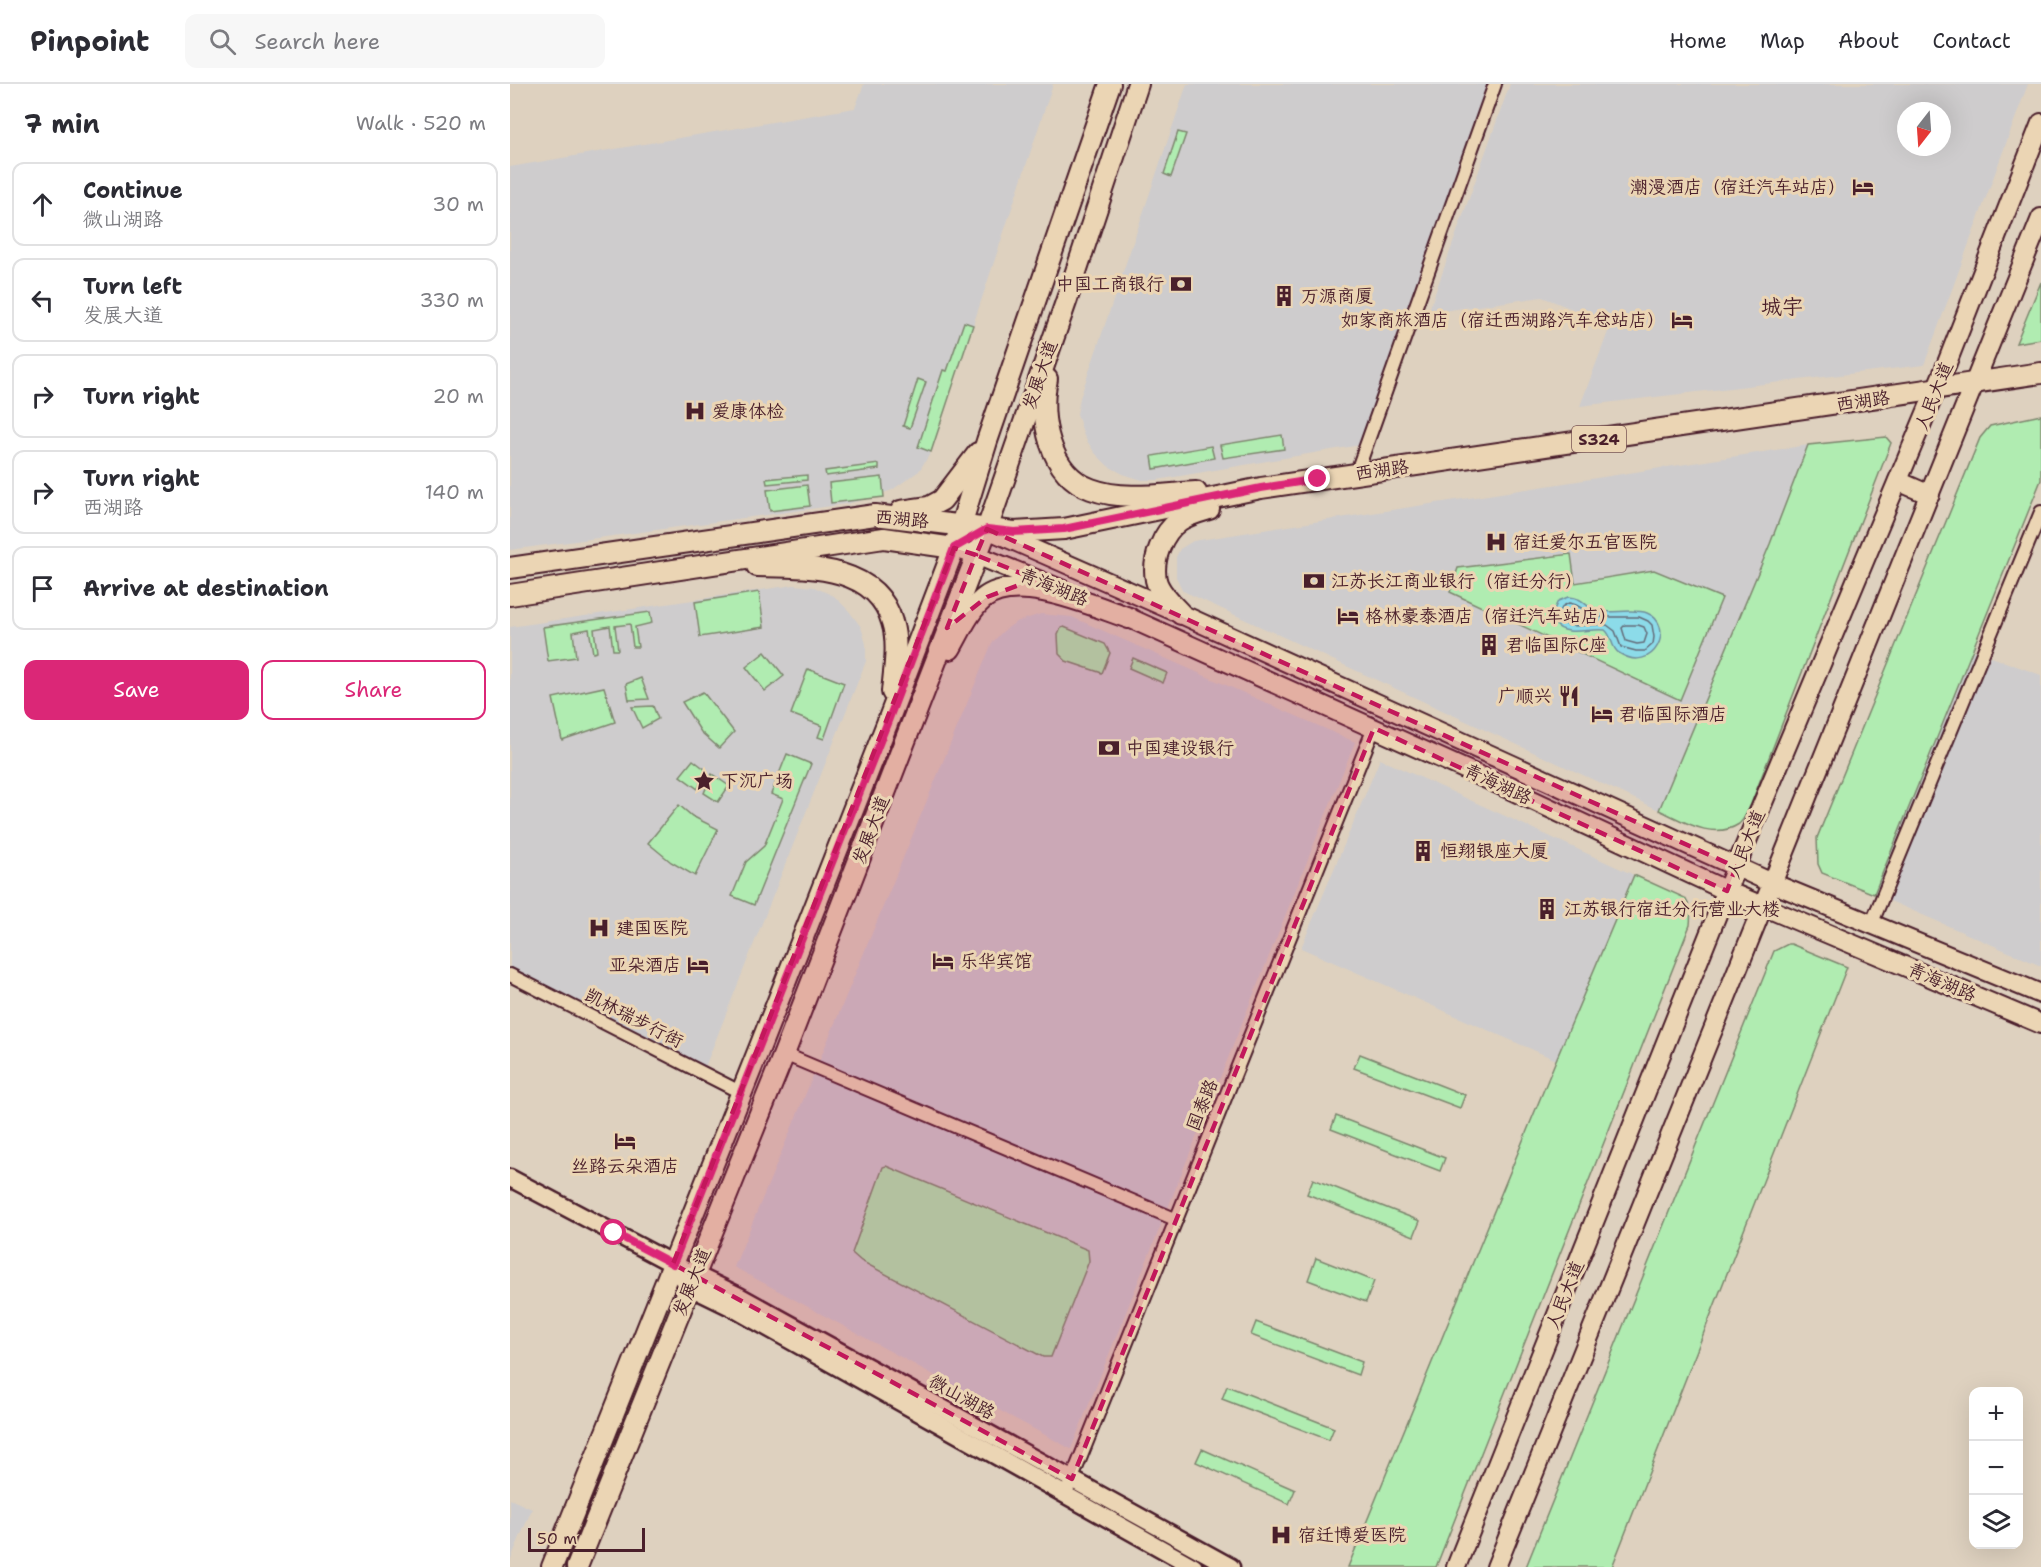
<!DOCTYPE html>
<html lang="en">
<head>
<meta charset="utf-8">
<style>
  body { margin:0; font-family:"Shantell Sans","LXGW WenKai TC",sans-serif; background:#f7f7f7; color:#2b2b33 }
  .controls { position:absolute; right:18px; bottom:18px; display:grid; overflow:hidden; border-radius:12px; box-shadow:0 6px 24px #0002 }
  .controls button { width:54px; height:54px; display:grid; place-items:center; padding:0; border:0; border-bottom:2px solid #e1e1e2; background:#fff; color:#2b2b33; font:30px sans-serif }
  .compass { position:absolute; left:1387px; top:18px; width:54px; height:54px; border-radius:50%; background:#fff; box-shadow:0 6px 24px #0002; rotate:197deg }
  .scale { position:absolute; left:18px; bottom:15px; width:117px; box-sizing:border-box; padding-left:6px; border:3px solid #4a1f2b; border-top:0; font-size:16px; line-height:21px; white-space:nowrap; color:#4a1f2b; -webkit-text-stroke:4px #ebd5b4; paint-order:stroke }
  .stop { position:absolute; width:18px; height:18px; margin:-14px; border:4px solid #db2777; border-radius:50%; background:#fff }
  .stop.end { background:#db2777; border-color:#fff; box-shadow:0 2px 6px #0008 }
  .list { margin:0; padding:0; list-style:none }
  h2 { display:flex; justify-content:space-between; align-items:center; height:78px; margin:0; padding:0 24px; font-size:26px }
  h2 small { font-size:20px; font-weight:400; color:#7c7c81 }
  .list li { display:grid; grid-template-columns:39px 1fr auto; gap:18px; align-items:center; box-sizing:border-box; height:84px; margin:0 12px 12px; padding:0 12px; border:2px solid #e1e1e2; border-radius:12px }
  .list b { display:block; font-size:22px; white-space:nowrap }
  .list p { margin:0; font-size:20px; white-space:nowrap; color:#7c7c81 }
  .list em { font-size:20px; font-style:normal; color:#7c7c81 }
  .actions { display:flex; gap:12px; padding:18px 24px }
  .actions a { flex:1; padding:14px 0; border:2px solid #db2777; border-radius:12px; text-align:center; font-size:21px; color:#db2777 }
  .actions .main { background:#db2777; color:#fff }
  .icon { flex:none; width:33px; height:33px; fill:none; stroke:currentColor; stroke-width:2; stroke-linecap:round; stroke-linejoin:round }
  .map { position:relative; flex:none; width:1531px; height:1483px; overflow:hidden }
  header { display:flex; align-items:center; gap:36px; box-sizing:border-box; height:84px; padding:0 30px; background:#fff; border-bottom:2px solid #e1e1e2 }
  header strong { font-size:28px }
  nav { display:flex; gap:33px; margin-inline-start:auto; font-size:21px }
  .search { width:420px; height:54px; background:#f7f7f7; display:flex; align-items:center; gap:15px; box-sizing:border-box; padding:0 21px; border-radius:12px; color:#7c7c81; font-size:22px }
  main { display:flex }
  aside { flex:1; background:#fff }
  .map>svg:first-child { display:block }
  .built { fill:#cecccd; fill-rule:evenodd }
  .green { fill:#b0ecb1; stroke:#7d866e; stroke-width:1.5 }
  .water { fill:#8cdbe9; stroke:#72909d; stroke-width:1.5 }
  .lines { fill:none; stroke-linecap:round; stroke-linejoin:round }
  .shore { stroke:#646a77; stroke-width:1.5 }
  .minor-casing { stroke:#4a1f2b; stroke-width:16 }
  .tertiary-casing { stroke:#4a1f2b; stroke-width:21 }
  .secondary-casing { stroke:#4a1f2b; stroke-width:22 }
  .primary-casing { stroke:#4a1f2b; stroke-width:24 }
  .minor { stroke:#ebd5b4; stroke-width:12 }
  .tertiary { stroke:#ebd5b4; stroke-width:16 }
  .secondary { stroke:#ebd5b4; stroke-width:18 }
  .primary { stroke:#ebd5b4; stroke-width:20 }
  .route { stroke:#db2777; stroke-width:8 }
  .marked { fill:#c2185b; fill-opacity:0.2; stroke:#c2185b; stroke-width:4.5; stroke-dasharray:12 8; stroke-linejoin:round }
  .labels { text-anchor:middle; stroke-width:6; stroke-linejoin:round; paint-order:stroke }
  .shield { fill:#ebd5b4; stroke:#7a5654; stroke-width:1.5 }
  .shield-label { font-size:16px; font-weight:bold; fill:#4a1f2b }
  .poi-label { font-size:18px; fill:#4a1f2b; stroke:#ebd5b4; text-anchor:start }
  .street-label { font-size:18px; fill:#4a1f2b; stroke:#ebd5b4 }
  .quarter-label { font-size:21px; fill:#4a1f2b; stroke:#ebd5b4 }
</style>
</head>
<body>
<header>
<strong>Pinpoint</strong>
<div class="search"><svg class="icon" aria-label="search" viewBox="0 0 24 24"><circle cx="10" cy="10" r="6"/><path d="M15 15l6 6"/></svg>Search here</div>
<nav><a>Home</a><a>Map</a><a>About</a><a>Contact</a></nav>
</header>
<main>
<aside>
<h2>7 min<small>Walk · 520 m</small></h2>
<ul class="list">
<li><svg class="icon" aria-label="ahead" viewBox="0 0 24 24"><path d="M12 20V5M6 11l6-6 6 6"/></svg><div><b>Continue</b><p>微山湖路</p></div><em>30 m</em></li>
<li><svg class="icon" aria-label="left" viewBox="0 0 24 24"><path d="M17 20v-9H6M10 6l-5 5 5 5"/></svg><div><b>Turn left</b><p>发展大道</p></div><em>330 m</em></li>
<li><svg class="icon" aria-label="right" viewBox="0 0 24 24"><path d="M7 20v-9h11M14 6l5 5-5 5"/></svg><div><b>Turn right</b></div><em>20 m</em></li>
<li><svg class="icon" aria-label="right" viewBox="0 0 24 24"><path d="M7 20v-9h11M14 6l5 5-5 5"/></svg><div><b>Turn right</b><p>西湖路</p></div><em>140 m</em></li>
<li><svg class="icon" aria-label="arrive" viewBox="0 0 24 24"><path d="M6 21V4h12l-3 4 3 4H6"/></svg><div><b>Arrive at destination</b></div></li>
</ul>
<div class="actions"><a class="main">Save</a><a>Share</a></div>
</aside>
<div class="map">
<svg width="1531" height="1483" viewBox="0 0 1531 1483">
  <rect width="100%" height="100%" fill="#ded1bf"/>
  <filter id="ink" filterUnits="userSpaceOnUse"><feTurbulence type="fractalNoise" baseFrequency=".0167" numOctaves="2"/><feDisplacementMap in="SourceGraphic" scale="12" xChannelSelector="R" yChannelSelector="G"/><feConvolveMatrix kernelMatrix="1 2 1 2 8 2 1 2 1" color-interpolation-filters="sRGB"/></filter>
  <g filter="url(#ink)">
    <g class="built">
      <path d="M354,0h189l-122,368 -12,19 -27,19 -25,9 -21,5 -336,46v-383l345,-59z"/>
      <path d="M677,0h300l-127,361 -203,35h-15l-19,-6 -15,-8 -14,-14 -10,-16 -7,-22 3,-16z"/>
      <path d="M1000,0h518l-104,281 -344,41 31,-82 -69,-27 -114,16zM1396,27h36v36h-36z"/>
      <path d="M1298,361l-38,99 -111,266 -476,-219 -7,-14v-20l4,-8 13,-8z"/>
      <path d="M284,501l20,2 20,9 15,15 12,16 5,17v17l-161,406 -195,-98v-342z"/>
      <path d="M531,530l31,3 283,125 -284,707 -337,-182 258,-624 10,-11 14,-10z"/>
      <path d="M1462,566l69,25v291l-167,-72z"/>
      <path d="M870,675l254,116 -78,185 -255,-112z"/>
      <path d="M0,1415l22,10 -22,52z"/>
    </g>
    <g class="green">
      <path d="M668,48l8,2 -15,43 -7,-3z"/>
      <path d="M1531,198v57l-25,4z"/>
      <path d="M454,238l9,3 -42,127 -13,-5 25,-77 4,1z"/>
      <path d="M408,295l8,3 -16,46 -7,-2z"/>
      <path d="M1531,331v65l-167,414 -52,-21 -4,-9 -1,-26 163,-400 10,-12z"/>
      <path d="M772,351l2,14 -61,9 -3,-13z"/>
      <path d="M1376,353l5,6 -140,361c-3,6 -7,16 -12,20 -26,17 -56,-3 -80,-14l111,-266 38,-99z"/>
      <path d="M701,362l3,12 -60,11 -2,-13z"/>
      <path d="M369,380v5l-53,7 -1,-5z"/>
      <path d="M297,391v5l-40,4 -1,-5z"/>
      <path d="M372,393l2,20 -53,6 -2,-20z"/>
      <path d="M297,401l3,21 -40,5 -3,-21z"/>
      <path d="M1061,470l4,29 79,-13 68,28 -42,102 -230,-108 8,-24z"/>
      <path d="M249,508l5,35 -64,10 -5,-35z"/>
      <path d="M140,528l2,11 -17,4 3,20h-5l-3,-23 -15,2 3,24h-5l-3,-24 -16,3 3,23 -4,1 -4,-24 -16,3 3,25 -28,4 -5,-34z"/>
      <path d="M554,543l41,17 5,9 -8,20 -36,-12 -7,-7 -1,-19 3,-7z"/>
      <path d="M255,568l19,24 -19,15 -19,-24z"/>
      <path d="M623,574l34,15 -4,10 -34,-15z"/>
      <path d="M298,585l36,14 -20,56 -6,-2 4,-11 -31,-12z"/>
      <path d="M131,594l8,21 -20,1 -3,-16z"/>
      <path d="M94,603l11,35 -53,18 -9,-42z"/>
      <path d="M193,608l31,40 -15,16 -18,-16 -19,-30z"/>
      <path d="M143,622l5,13 -16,9 -10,-21z"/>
      <path d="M277,670l24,10 -57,141 -22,-9 14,-34 18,-16 19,-47 -12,-5z"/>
      <path d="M183,676l13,10 -8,19 -18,-13z"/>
      <path d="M202,690l17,12 -11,16 -14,-9z"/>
      <path d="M169,721l13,11 26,13 -23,47 -24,-14 -23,-19z"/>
      <path d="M1124,791l51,23c6,9 6,17 5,27l-254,642h-88l208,-507z"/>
      <path d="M1278,860h3l56,23 -235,600h-86l246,-611 2,-5z"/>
      <path d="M850,970l105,41 -5,13 -106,-40z"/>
      <path d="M826,1032l109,42 -5,13 -109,-42z"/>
      <path d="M376,1082l202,84 1,11 -38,96h-8l-182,-96 -9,-8 31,-86z"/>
      <path d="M803,1095l107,42 -6,15 -107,-42z"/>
      <path d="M806,1174l58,23 -8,21 -58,-22z"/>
      <path d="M746,1238l106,40 -4,13 -107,-40z"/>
      <path d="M717,1302l107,42 -5,12 -107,-41z"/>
      <path d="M692,1365l93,41 -6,14 -93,-42z"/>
    </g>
    <path class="water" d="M1058,513c16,0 18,11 28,14 14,3 39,-3 51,2 30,12 7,63 -28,40 -9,-6 -6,-17 -14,-23 -17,-2 -39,8 -51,-7l-1,-11 5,-11z"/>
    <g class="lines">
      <g class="shore">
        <path d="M1059,519c12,1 16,11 27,14h43l9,4 4,4 2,12 -1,7 -8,7h-9l-15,-4 -6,-16 -8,-6c-15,-3 -36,6 -47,-4l-1,-8 4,-7z"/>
        <path d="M1115,541h13l6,2 3,7 -3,9 -7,1 -11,-3 -4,-13z"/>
      </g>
      <defs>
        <g id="minor">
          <path d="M846,390l139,-390"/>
          <path d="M1361,841l170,-413"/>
          <path d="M0,891l232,118"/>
          <path d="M274,970l391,165"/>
          <path d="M559,1402l305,-758"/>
        </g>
        <g id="tertiary">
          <path d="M0,1094l163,86 66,32 492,271"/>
          <path d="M172,1193l8,10 41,20 463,260"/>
        </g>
        <g id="secondary">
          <path d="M1388,397l32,14"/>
          <path d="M484,448l187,82 591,269 269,111"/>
          <path d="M444,464l22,7 87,35"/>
          <path d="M606,528l397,179 214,100 314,133"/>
          <path d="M946,1483l280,-700 209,-499 96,-245"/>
          <path d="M986,1483l545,-1349"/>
        </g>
        <g id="primary">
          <path d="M537,295c-8,38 2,95 44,110 32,12 71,5 105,3"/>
          <path d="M391,427l28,-4 13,-7 36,-47"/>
          <path d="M247,482c48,1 119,-2 135,56 7,22 2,47 0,70"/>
          <path d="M0,484l365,-53 139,17 50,-3 197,-41 780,-115"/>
          <path d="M0,511l374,-57 70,10"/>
          <path d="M671,530c-9,-10 -22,-21 -25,-34 -4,-20 6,-47 23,-59 8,-6 20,-9 30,-12"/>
          <path d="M440,565c10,-17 18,-37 33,-50 33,-28 110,7 146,19"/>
          <path d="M42,1483l209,-523 127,-323 66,-173 33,-107 123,-357"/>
          <path d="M67,1483l207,-513 203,-525 80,-230 71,-215"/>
        </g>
      </defs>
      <use href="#minor" class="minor-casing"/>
      <use href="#tertiary" class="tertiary-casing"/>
      <use href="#secondary" class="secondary-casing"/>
      <use href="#primary" class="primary-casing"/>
      <use href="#minor" class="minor"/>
      <use href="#tertiary" class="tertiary"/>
      <use href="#secondary" class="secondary"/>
      <use href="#primary" class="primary"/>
    </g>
  </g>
  <g class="lines" filter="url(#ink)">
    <path class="route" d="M104,1149l59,31 215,-543 66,-173 33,-19 27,3 50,-3 197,-41 57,-9"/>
  </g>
  <path class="marked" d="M477,445l749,338 -9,24 -353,-163 -302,751 -399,-215 281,-716 22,7 -29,73 40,-31 48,-18 -59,-24z"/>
  <defs>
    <symbol id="hotel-bare" viewBox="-9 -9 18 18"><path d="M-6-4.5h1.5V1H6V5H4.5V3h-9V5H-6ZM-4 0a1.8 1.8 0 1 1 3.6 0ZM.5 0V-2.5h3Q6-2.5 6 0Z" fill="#4a1f2b" stroke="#ebd5b4" stroke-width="2.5" paint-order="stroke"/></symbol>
    <symbol id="bank-bare" viewBox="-9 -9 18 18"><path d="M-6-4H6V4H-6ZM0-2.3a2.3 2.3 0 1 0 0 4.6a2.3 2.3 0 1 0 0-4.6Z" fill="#4a1f2b" stroke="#ebd5b4" stroke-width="2.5" paint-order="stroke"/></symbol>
    <symbol id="building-bare" viewBox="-9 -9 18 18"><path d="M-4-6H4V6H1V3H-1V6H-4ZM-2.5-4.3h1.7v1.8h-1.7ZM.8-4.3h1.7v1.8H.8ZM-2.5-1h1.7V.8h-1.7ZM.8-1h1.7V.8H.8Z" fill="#4a1f2b" stroke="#ebd5b4" stroke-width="2.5" paint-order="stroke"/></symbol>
    <symbol id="hospital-bare" viewBox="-9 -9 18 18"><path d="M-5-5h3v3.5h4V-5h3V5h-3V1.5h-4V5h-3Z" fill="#4a1f2b" stroke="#ebd5b4" stroke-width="2.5" paint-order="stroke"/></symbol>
    <symbol id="restaurant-bare" viewBox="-9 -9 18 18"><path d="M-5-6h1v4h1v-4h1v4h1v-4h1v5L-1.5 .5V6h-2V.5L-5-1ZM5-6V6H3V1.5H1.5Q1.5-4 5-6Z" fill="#4a1f2b" stroke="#ebd5b4" stroke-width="2.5" paint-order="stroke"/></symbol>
    <symbol id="sight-bare" viewBox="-9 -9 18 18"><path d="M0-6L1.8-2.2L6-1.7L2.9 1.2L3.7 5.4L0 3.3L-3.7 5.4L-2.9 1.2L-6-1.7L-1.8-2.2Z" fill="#4a1f2b" stroke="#ebd5b4" stroke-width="2.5" paint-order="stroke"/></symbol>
  </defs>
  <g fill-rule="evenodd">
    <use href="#hotel-bare" x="1338" y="88" width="30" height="30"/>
    <use href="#bank-bare" x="656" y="185" width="30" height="30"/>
    <use href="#building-bare" x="759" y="197" width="30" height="30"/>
    <use href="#hotel-bare" x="1157" y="221" width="30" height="30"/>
    <use href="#hospital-bare" x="170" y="312" width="30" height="30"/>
    <use href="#hospital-bare" x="971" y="443" width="30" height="30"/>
    <use href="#bank-bare" x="789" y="482" width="30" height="30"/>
    <use href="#hotel-bare" x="823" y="517" width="30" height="30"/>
    <use href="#building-bare" x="964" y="546" width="30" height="30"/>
    <use href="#restaurant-bare" x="1044" y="597" width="30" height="30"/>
    <use href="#hotel-bare" x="1077" y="615" width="30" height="30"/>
    <use href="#bank-bare" x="584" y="649" width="30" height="30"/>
    <use href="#sight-bare" x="179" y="682" width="30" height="30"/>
    <use href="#building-bare" x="898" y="752" width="30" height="30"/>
    <use href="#building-bare" x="1022" y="810" width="30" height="30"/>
    <use href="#hospital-bare" x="74" y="829" width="30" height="30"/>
    <use href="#hotel-bare" x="418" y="862" width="30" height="30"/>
    <use href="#hotel-bare" x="173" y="866" width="30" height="30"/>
    <use href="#hotel-bare" x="100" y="1042" width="30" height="30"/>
    <use href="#hospital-bare" x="756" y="1436" width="30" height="30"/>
  </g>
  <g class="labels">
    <rect class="shield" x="1062" y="342" width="54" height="26" rx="4.5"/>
    <g class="shield-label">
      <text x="1089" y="361">S324</text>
    </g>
    <g class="poi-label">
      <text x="1336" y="109" text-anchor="end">潮漫酒店（宿迁汽车站店）</text>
      <text x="654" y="206" text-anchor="end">中国工商银行</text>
      <text x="791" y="218">万源商厦</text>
      <text x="1155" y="242" text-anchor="end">如家商旅酒店（宿迁西湖路汽车总站店）</text>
      <text x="202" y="333">爱康体检</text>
      <text x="1003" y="464">宿迁爱尔五官医院</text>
      <text x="821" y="503">江苏长江商业银行（宿迁分行）</text>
      <text x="855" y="538">格林豪泰酒店（宿迁汽车站店）</text>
      <text x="996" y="567">君临国际C座</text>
      <text x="1042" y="618" text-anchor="end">广顺兴</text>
      <text x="1109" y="636">君临国际酒店</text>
      <text x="616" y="670">中国建设银行</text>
      <text x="211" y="703">下沉广场</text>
      <text x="930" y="773">恒翔银座大厦</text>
      <text x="1054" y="831">江苏银行宿迁分行营业大楼</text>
      <text x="106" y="850">建国医院</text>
      <text x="450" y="883">乐华宾馆</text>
      <text x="171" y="887" text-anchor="end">亚朵酒店</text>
      <text x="115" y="1088" text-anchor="middle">丝路云朵酒店</text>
      <text x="788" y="1457">宿迁博爱医院</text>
    </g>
    <g class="street-label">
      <text transform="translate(530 291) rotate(-71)" y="6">发展大道</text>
      <text transform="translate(1424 312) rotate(-68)" y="6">人民大道</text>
      <text transform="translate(1353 317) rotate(-8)" y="6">西湖路</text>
      <text transform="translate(872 386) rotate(-8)" y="6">西湖路</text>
      <text transform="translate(392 435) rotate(5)" y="6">西湖路</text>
      <text transform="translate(544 503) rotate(22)" y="6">青海湖路</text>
      <text transform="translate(988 700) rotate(25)" y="6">青海湖路</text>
      <text transform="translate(361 746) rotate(-69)" y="6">发展大道</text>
      <text transform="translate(1236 760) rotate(-68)" y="6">人民大道</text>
      <text transform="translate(1432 898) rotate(23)" y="6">青海湖路</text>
      <text transform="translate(124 934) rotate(27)" y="6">凯林瑞步行街</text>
      <text transform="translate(692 1021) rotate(-68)" y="6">国泰路</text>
      <text transform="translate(182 1198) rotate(-68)" y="6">发展大道</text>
      <text transform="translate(1055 1211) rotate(-68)" y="6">人民大道</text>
      <text transform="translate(452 1313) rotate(29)" y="6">微山湖路</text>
    </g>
    <g class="quarter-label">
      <text x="1272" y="230">城宇</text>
    </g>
  </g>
</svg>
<div class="controls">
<button>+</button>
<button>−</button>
<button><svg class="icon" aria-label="layers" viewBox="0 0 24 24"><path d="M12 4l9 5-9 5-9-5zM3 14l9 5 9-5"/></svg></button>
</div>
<svg class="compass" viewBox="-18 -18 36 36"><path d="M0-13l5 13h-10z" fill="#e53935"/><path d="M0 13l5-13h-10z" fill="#7c7c81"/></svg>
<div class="scale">50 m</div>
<div class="stop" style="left:104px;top:1149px"></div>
<div class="stop end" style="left:808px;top:395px"></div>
</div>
</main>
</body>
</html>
